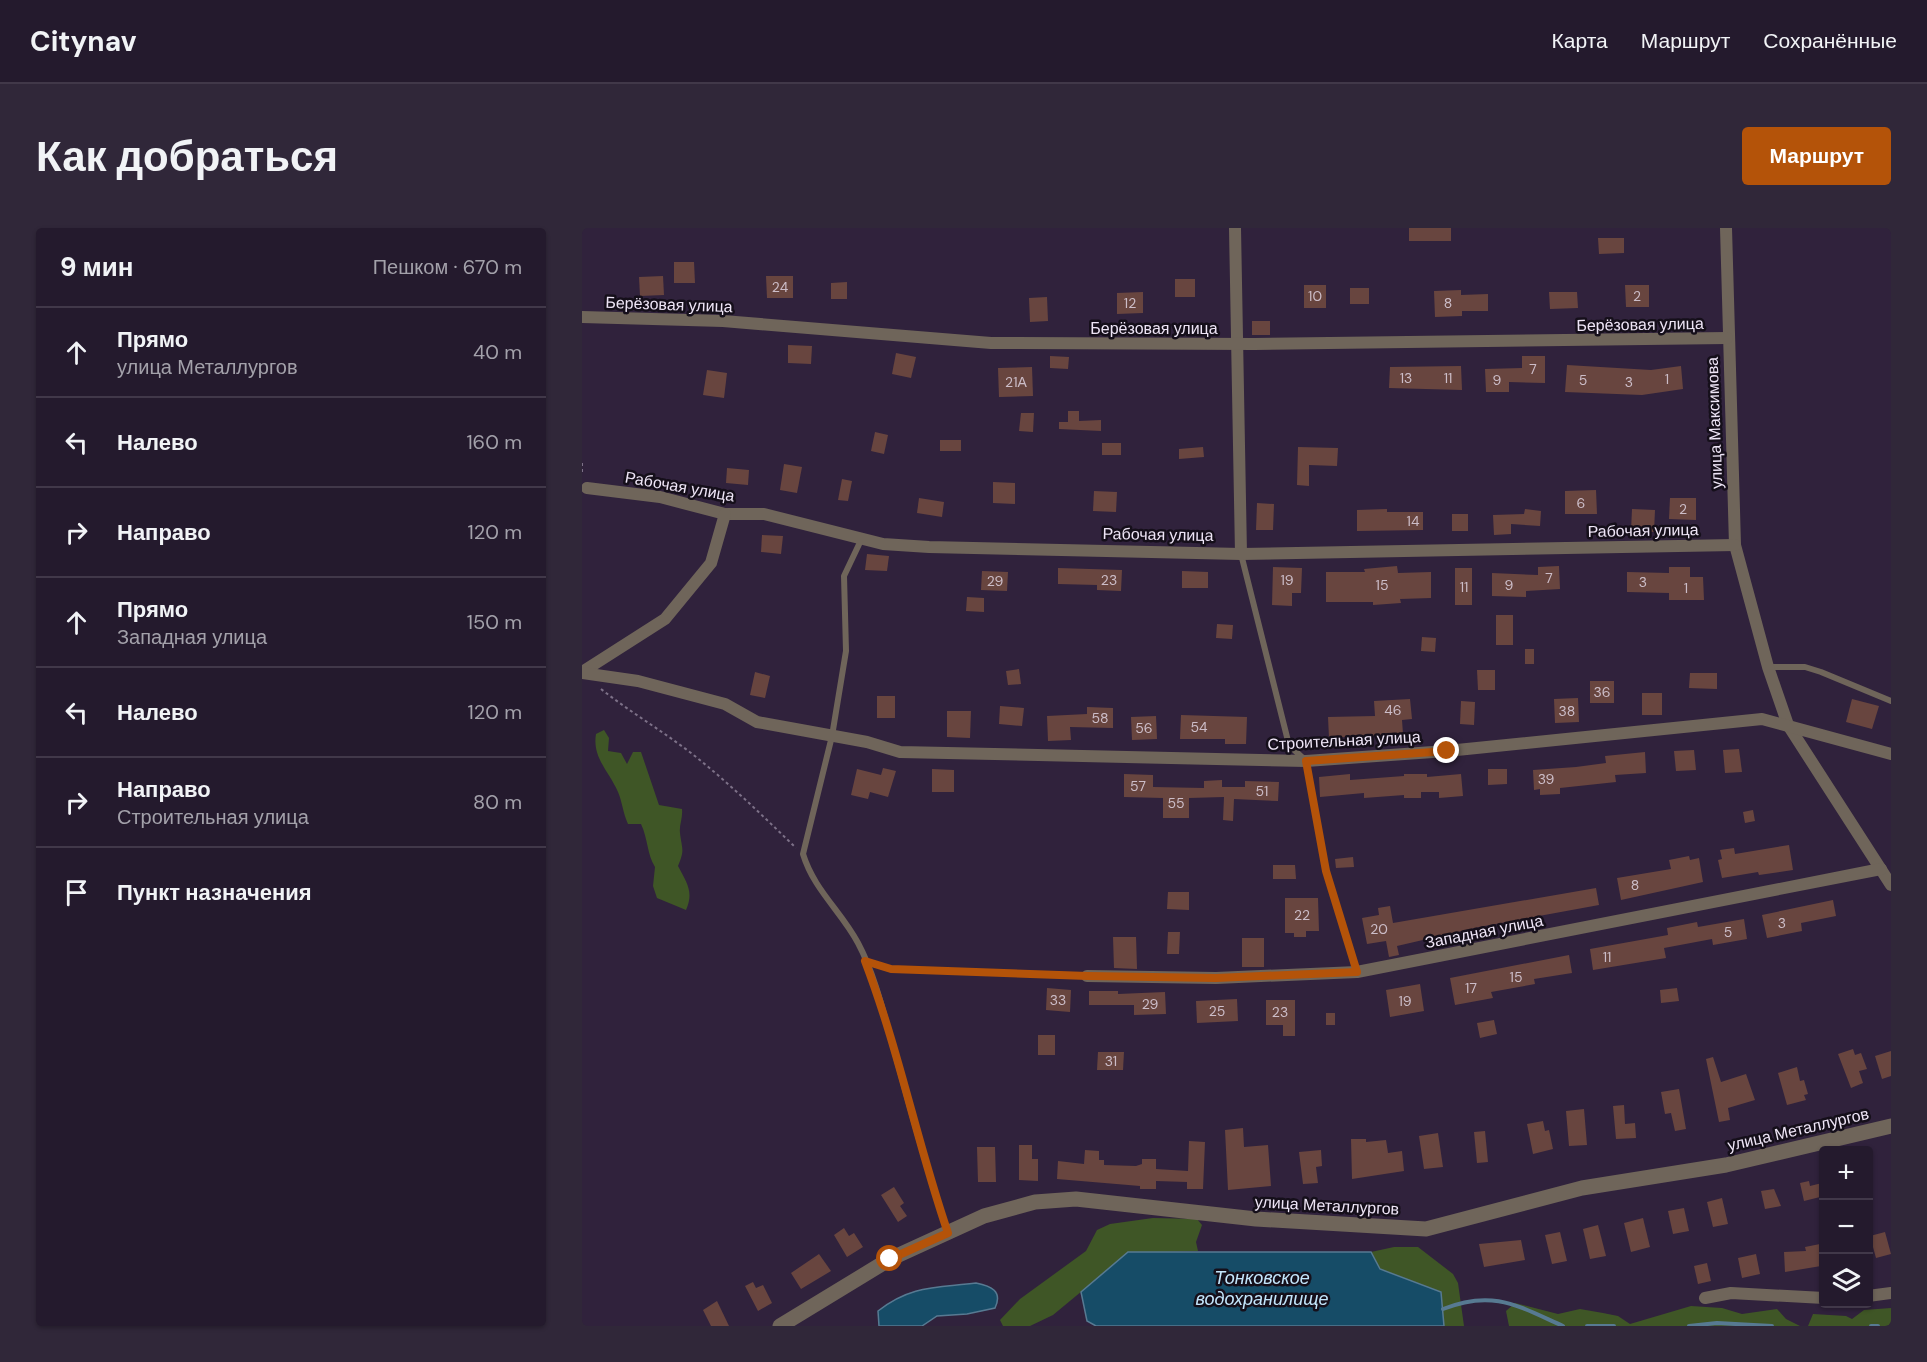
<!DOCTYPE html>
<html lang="ru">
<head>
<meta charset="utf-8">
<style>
  body { margin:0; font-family:"DM Sans",sans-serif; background:#302739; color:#f1f3f6 }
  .controls { position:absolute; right:18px; bottom:18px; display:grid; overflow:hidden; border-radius:6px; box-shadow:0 2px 4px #0004 }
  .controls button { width:54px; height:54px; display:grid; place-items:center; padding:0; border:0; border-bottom:2px solid #413849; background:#241a2d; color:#f1f3f6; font:30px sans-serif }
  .stop { position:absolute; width:18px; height:18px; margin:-14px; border:4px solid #b45309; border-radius:50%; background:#fff }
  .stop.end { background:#b45309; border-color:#fff; box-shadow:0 2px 6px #0008 }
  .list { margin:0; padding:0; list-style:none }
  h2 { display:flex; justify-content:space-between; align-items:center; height:78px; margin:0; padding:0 24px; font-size:26px }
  h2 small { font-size:20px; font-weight:400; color:#a3a1aa }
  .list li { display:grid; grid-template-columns:39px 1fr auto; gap:18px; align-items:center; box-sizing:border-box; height:90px; padding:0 24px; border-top:2px solid #413849 }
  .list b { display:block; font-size:22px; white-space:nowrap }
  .list p { margin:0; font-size:20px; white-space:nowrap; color:#a3a1aa }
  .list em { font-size:20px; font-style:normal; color:#a3a1aa }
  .icon { flex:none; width:33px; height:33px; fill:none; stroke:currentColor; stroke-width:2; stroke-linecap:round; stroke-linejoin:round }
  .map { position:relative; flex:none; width:1309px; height:1098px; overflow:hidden; border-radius:6px }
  header { display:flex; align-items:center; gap:36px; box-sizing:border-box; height:84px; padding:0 30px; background:#241a2d; border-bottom:2px solid #413849 }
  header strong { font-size:28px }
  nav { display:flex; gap:33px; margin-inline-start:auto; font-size:21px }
  .intro { display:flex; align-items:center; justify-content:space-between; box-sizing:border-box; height:144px; padding:0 36px }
  h1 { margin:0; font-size:42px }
  .button { padding:15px 27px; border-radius:6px; background:#b45309; color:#fff; font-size:21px; font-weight:700 }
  main { display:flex; gap:36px; padding:0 36px }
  aside { flex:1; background:#241a2d; border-radius:6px; box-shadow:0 2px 4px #0004 }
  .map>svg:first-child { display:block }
  .green { fill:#3f5626 }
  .water { fill:#164c67; stroke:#577a92; stroke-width:1.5 }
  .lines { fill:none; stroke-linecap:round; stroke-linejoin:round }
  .stream { stroke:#577a92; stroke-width:4 }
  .building { fill:#68453f }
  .path { stroke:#7d7188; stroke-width:2; stroke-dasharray:3 3; stroke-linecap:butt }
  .service { stroke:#6f655a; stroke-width:6 }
  .minor { stroke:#6f655a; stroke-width:12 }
  .tertiary { stroke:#6f655a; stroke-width:15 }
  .route { stroke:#b45309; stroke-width:8 }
  .labels { text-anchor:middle; stroke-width:5; stroke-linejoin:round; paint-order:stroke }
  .number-label { font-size:14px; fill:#ccbdc8 }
  .street-label { font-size:16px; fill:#eee5f6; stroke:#150f1a }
  .water-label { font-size:18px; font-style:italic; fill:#c3e6fc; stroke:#150f1a }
</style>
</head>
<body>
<header>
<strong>Citynav</strong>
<nav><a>Карта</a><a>Маршрут</a><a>Сохранённые</a></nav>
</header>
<div class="intro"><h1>Как добраться</h1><a class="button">Маршрут</a></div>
<main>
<aside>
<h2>9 мин<small>Пешком · 670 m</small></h2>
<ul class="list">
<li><svg class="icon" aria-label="ahead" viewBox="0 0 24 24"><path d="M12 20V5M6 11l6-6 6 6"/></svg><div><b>Прямо</b><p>улица Металлургов</p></div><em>40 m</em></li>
<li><svg class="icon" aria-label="left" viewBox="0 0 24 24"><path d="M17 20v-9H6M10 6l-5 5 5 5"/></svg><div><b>Налево</b></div><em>160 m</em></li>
<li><svg class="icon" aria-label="right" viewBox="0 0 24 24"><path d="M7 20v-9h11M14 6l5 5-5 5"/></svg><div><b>Направо</b></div><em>120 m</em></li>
<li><svg class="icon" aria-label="ahead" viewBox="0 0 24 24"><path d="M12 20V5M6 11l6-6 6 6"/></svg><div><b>Прямо</b><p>Западная улица</p></div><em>150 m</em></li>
<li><svg class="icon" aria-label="left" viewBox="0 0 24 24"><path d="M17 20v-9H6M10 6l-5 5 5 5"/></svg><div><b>Налево</b></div><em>120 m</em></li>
<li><svg class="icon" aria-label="right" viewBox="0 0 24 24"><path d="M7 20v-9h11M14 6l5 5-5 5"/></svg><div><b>Направо</b><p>Строительная улица</p></div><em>80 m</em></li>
<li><svg class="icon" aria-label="arrive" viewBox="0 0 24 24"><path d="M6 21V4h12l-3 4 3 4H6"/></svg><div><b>Пункт назначения</b></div></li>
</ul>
</aside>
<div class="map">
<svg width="1309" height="1098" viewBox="0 0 1309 1098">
  <rect width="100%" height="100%" fill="#30223c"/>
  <g class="green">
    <path d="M22,502l5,8 -1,13 13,2 6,11 6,-12h8l18,53 23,4c1,9 -3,16 -2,24 2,17 5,16 -2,33 9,17 16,26 8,44l-29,-12 -4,-12 2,-19c-8,-13 -7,-28 -14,-43h-13c-5,-11 -6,-23 -10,-32 -9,-21 -26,-34 -22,-58z"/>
    <path d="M571,990l44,1 5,6 -6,17 2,9 -70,2 -75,62 -23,11h-27l-3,-6 20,-21 66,-48 11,-21 13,-6z"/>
    <path d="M812,1019h24l35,27 5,9 6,43h-20l-3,-34 -61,-23 -9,-17z"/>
    <path d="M933,1075l43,11 22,-5 23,4 15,3 12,8 61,-18 31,2 20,6 35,-5 9,10 14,7h-291l-3,-15z"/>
    <path d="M1309,1080v18h-83l5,-12 33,2 6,3 12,-9z"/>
  </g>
  <g class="water">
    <path d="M546,1024h243l9,17 61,23 3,34h-348l-9,-5 -6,-29z"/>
    <path d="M394,1055c15,3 27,8 19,25l-28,6 -30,2 -15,10h-43l-1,-15c33,-26 58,-23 98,-28z"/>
  </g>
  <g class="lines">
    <g class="stream">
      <path d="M861,1081c50,-20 75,-3 120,17"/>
      <path d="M1005,1098h27"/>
      <path d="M1107,1098l28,-3 55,3"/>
      <path d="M1289,1098h7"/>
    </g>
  </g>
  <g class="building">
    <rect x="827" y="0" width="42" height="13"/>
    <path d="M1016,10h26v15l-25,1z"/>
    <path d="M92,34h20l1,21h-21z"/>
    <path d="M81,48l1,19 -24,1 -1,-19z"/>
    <path d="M184,48h27v22h-26z"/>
    <rect x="593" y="51" width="20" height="18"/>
    <path d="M265,54v17h-16v-16z"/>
    <rect x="722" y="57" width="22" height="23"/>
    <path d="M1043,57h24v22h-23z"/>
    <rect x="768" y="60" width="19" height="16"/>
    <path d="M879,62v5l27,-1v17h-26v5l-27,1 -1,-26z"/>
    <path d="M561,64v21l-26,1v-21z"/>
    <path d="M967,64h28l1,16 -28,1z"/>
    <path d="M465,69l1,24 -18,1 -1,-24z"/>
    <rect x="670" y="93" width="18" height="14"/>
    <path d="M206,117l24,1 -1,18 -23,-1z"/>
    <path d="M314,125l20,4 -5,21 -19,-4z"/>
    <path d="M468,128l19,1 -1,12 -18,-1z"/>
    <path d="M940,128h23v27l-36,-1v10h-23l-1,-23 37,-1z"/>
    <path d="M985,137l84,5 30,-4 2,23 -41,6 -77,-3z"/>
    <path d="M879,138l1,24 -73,-2 1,-21z"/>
    <path d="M450,139l1,29 -34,1 -1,-29z"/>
    <path d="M125,142l20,3 -3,25 -21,-3z"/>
    <path d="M486,183h11v10l22,-1v11l-42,-2v-7h9z"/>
    <path d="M439,185h13l-1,19 -14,-1z"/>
    <path d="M293,204l13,3 -4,19 -13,-3z"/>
    <rect x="358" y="212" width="21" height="11"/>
    <rect x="520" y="215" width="19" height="12"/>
    <path d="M621,219l1,10 -25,2v-10z"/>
    <path d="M716,219l40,1 -1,18 -28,-1v21l-12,-1z"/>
    <path d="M202,236l18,3 -5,26 -17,-3z"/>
    <path d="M145,240l22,2 -1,15 -22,-2z"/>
    <path d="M260,251l10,2 -4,20 -10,-1z"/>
    <path d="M411,254l22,1v21l-22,-1z"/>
    <path d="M1014,262l1,24h-32v-23z"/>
    <path d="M512,263l23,1 -1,20 -23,-1z"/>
    <path d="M337,270l25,4 -2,15 -25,-4z"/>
    <path d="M1088,270h26v22l-27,-1z"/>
    <path d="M675,275l17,1 -1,26h-17z"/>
    <path d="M805,281v3h36v18l-66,1v-21z"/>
    <path d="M943,281l16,2 -1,15 -29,-2v10l-17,1 -1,-20 31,-1z"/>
    <path d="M1050,281l23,1 -1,22 -23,-1z"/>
    <rect x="870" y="286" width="16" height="17"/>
    <path d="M180,307l21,1 -2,18 -20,-2z"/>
    <path d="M285,326l22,2 -2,15 -22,-1z"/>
    <path d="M815,338l1,7 33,-1v26l-31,1 1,4 -28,2v-3h-47v-30h39l-1,-3z"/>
    <path d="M977,338l1,23 -34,2v6l-34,-1v-23l46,2v-8z"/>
    <path d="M691,339l29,1 -1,25h-9v13l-20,-1z"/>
    <path d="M1087,339h21v10h13l1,23h-35v-7l-42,-1v-20l42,1z"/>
    <path d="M476,340l64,2 -1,21 -24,-1v-5l-39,-1z"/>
    <rect x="873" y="340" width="17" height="37"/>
    <path d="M400,343l26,1 -1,19 -26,-1z"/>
    <path d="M600,343l26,1v16h-26z"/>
    <path d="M385,369l17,1v14l-18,-1z"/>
    <rect x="914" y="387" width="17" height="30"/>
    <path d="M635,396l16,1 -1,14 -16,-1z"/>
    <path d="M840,409l14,1 -1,14 -14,-1z"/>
    <rect x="943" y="421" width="9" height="15"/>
    <path d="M437,441l2,15 -13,1 -2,-14z"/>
    <path d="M895,442h18v20h-17z"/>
    <path d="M173,444l15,4 -5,22 -15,-3z"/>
    <path d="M1108,445h27v16l-28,-1z"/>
    <rect x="1008" y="453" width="24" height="22"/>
    <rect x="1060" y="465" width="20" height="22"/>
    <rect x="295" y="468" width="18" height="22"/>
    <path d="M996,470l1,24 -24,1 -1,-24z"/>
    <path d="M828,471l2,20 -10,1 1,14 -74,4 -1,-21 47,-1 -1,-15z"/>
    <path d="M1270,471l27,7 -7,23 -26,-7z"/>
    <path d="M879,473l14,1 -1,23 -14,-1z"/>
    <path d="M418,478l24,2 -2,18 -23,-2z"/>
    <path d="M505,479l26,1v20l-43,-1 1,13 -23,1 -1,-25 40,-2z"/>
    <path d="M365,483h24l-1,27 -23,-1z"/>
    <path d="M599,487l66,2 -1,27h-21v-5h-45z"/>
    <path d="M574,488l1,23 -25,1 -1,-23z"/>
    <path d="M1157,521l3,23 -17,1 -2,-23z"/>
    <path d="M1112,522l2,20 -20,1 -2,-20z"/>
    <path d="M1063,524l1,21 -31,2 1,7 -56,6v6l-20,1v-6l-6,1 -1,-20 43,-3 30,-4 -1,-7z"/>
    <path d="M301,540l13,3 -8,26 -18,-5 -2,7 -17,-4 6,-26 24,6z"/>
    <path d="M350,541l22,1v22h-22z"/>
    <path d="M906,541h19v15l-19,1z"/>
    <path d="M542,546l29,1v12l51,1v-7l18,-1v7h23v-6l34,1 -1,19 -44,-2 -1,22 -10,-1 1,-23 -35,1v20h-26v-20l-39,-1z"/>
    <path d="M768,546v6l54,-4v-2h23v3l34,-3 2,22 -24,2v-6h-18v6h-17v-3l-40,3v-5l-44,4 -1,-20z"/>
    <path d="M1171,582l2,11 -10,2 -2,-11z"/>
    <path d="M1207,617l4,25 -34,5 -1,-3 -36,6 -4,-18 4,-1 -2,-9 14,-2 1,6z"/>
    <path d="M1107,628l1,4 9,-2 4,24 -82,18 -4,-22 54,-9 -2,-9z"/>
    <path d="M771,629l1,10 -18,1 -1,-9z"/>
    <path d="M691,637h22l1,14h-23z"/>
    <path d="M1014,660l3,17 -120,22 -82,19 2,9 -10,2 -3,-16 -19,3 -5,-26 17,-3 -1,-7 12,-2 3,17z"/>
    <path d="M586,664h21v18l-22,-1z"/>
    <path d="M703,670h33l1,33h-13v6h-12v-4h-9z"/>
    <path d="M1251,672l3,16 -35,7 1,8 -35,7 -5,-23z"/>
    <path d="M1162,691l3,20 -34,6 -1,-6 -48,9 2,10 -73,12 -3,-21 78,-14 -1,-7 30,-6 1,5z"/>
    <path d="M586,704h12l-1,22h-12z"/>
    <path d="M531,709h23l1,32 -23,-1z"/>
    <rect x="660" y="710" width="22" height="29"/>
    <path d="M987,727l3,18 -38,6 1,5 -44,8 2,6 -38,7 -5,-27z"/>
    <path d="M838,756l4,27 -34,6 -4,-27z"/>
    <path d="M465,760l24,2 -1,22 -24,-2z"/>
    <path d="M1095,760l2,13 -18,2 -1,-13z"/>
    <path d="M507,763h29v3l47,-2 1,22 -32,1v-10h-45z"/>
    <path d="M655,771l1,22 -41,2 -1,-22z"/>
    <path d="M684,772h29v36h-12v-11h-17z"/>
    <rect x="744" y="785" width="9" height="12"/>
    <path d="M912,792l3,14 -17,4 -3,-15z"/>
    <rect x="456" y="807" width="17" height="20"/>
    <path d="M1271,821l2,6 6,-2 6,16 -8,2 4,12 -12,5 -13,-34z"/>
    <path d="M1309,823v25l-9,3 -7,-23z"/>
    <path d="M516,824h26l-1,18h-26z"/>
    <path d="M1131,829l8,25 25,-8 9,26 -27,8 2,12 -11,2 -13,-63z"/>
    <path d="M1215,839l3,14 4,-1 4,14 -4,1 2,5 -19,5 -9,-32z"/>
    <path d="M1097,861l7,40 -11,2 -4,-18 -6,1 -4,-22z"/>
    <path d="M1042,877l1,19 10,-1 1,15 -20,1 -3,-33z"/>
    <path d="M1002,881l3,36 -18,1 -3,-35z"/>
    <path d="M961,893l2,10 4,-1 4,19 -20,5 -6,-30z"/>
    <path d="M661,900l1,19 24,-2 3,41 -43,4 -3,-60z"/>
    <path d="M903,903l3,31 -11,1 -3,-31z"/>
    <path d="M856,905l5,34 -19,2 -5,-33z"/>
    <path d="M769,911h15v3l20,-2 2,13 14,-2 2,20 -52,8z"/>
    <path d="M607,913l16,1 -2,47h-16v-7l-31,-1v8h-16v-3l-83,-7 1,-18 26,3 1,-14 14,1v9h5v5l32,1 6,-2v-5h14v10l32,2z"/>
    <path d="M437,917h13v14h6v22l-19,-1z"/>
    <path d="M395,919h18l1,35h-18z"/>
    <path d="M739,922l1,16 -6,1 2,16 -15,1 -4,-32z"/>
    <path d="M1227,953l1,5 12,-3 2,13 -20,5 -4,-18z"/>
    <path d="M312,959l10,16 -4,3 7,10 -9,6 -17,-27z"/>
    <path d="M1192,961l7,17 -16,3 -4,-18z"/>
    <path d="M1140,970l6,26 -15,3 -6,-25z"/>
    <path d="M1102,980l5,23 -16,3 -5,-23z"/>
    <path d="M1061,990l7,29 -19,5 -7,-29z"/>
    <path d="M1016,997l8,31 -16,3 -7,-30z"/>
    <path d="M262,1000l5,8 5,-3 9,14 -16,10 -13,-22z"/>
    <path d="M978,1004l7,29 -15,3 -7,-29z"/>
    <path d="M1303,1004l6,22 -15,4 -6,-22z"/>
    <path d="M939,1012l4,20 -41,7 -5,-23z"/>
    <path d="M1238,1016l4,15 -5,2 2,5 -36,6 -1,-20 22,-1 -1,-4z"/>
    <path d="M237,1026l12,17 -30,18 -10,-16z"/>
    <path d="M1174,1026l4,20 -18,4 -4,-20z"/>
    <path d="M1125,1035l4,18 -13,3 -4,-18z"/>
    <path d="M171,1054l3,6 7,-3 9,18 -14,8 -13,-25z"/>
    <path d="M135,1073l12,25h-18l-8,-16z"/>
  </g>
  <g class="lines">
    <g class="path">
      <path d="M0,235v9"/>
      <path d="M19,461c29,23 60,41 90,64 37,29 71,62 105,95"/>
      <path d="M296,737l14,4 184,7"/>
    </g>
    <g class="service">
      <path d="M280,310l-18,38 2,75 -14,85 -29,118c11,36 38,57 55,89 16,30 25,67 34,100 18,63 34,127 56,189"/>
      <path d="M659,326l48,191 17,16 20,110 31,100"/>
      <path d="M1187,439h36l16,5 70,29"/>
    </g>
    <g class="minor">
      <path d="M653,0l6,326"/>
      <path d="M1144,0l9,317 33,122 20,58 103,160"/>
      <path d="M0,89l141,4 268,22 263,1 473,-6"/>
      <path d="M5,260l73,9 65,17h39l119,30 46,3 312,7 494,-9"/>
      <path d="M0,444l83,-53 46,-56 14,-49"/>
      <path d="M0,445l56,8 87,23 32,18 110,20 33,10 406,9 141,-10 315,-32 129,35"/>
      <path d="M505,748l129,2 141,-6 524,-103"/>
      <path d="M1286,1068l23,-3"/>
      <path d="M1123,1070l26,-5 93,5"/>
    </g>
    <path class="tertiary" d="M198,1098l110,-67 94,-43 51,-14 41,-3 180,20 170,10 156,-41 144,-23 165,-39"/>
  </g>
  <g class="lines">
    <path class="route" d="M308,1031l58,-26c-31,-90 -49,-183 -83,-272l26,8 197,7 128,2 141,-6 -31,-101 -20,-110 141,-10"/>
  </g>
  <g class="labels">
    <g class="number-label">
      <text x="198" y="64">24</text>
      <text x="733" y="73">10</text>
      <text x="1055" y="73">2</text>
      <text x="548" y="80">12</text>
      <text x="866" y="80">8</text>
      <text x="951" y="146">7</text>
      <text x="824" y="155">13</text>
      <text x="866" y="155">11</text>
      <text x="1085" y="156">1</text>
      <text x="915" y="157">9</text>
      <text x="1001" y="157">5</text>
      <text x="434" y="159">21А</text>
      <text x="1047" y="159">3</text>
      <text x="999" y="280">6</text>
      <text x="1101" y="286">2</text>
      <text x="831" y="298">14</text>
      <text x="967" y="355">7</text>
      <text x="527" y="357">23</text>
      <text x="705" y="357">19</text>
      <text x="413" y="358">29</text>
      <text x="1061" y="359">3</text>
      <text x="800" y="362">15</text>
      <text x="927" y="362">9</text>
      <text x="882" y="364">11</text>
      <text x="1104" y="365">1</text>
      <text x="1020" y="469">36</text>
      <text x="811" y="487">46</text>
      <text x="985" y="488">38</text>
      <text x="518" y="495">58</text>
      <text x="617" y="504">54</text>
      <text x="562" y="505">56</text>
      <text x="964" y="556">39</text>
      <text x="556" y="563">57</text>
      <text x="680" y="568">51</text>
      <text x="594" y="580">55</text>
      <text x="1053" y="662">8</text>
      <text x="720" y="692">22</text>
      <text x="1200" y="700">3</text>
      <text x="797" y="706">20</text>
      <text x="1146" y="709">5</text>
      <text x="1025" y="734">11</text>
      <text x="934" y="754">15</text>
      <text x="889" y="765">17</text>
      <text x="476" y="777">33</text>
      <text x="823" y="778">19</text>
      <text x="568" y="781">29</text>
      <text x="635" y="788">25</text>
      <text x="698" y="789">23</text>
      <text x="529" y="838">31</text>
    </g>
    <g class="street-label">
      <text transform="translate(87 76) rotate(2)" y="6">Берёзовая улица</text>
      <text transform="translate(1058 96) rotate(-1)" y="6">Берёзовая улица</text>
      <text x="572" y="106">Берёзовая улица</text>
      <text transform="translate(1132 195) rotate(-92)" y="6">улица Максимова</text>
      <text transform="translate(98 258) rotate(10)" y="6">Рабочая улица</text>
      <text transform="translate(1061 302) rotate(-1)" y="6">Рабочая улица</text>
      <text transform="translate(576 306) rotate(1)" y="6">Рабочая улица</text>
      <text transform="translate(762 512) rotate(-3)" y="6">Строительная улица</text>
      <text transform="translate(902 703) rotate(-11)" y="6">Западная улица</text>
      <text transform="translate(1216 901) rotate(-13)" y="6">улица Металлургов</text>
      <text transform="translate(745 977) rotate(3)" y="6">улица Металлургов</text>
    </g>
    <g class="water-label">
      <text x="680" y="1056">Тонковское<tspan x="680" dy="21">водохранилище</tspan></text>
    </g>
  </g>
</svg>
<div class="controls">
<button>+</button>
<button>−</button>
<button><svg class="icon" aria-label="layers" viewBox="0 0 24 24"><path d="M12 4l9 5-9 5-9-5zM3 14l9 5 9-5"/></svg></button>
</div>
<div class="stop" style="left:308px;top:1031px"></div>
<div class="stop end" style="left:865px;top:523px"></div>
</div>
</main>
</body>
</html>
